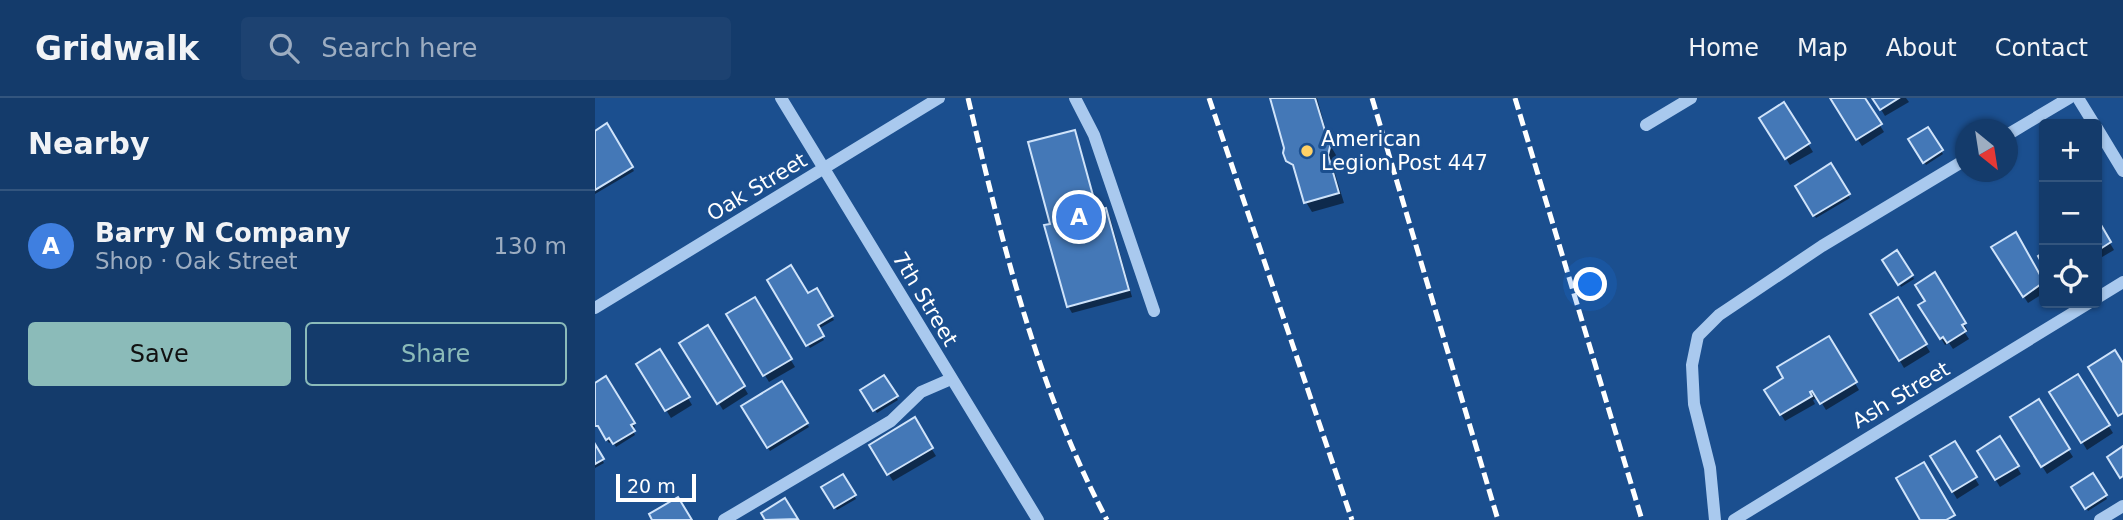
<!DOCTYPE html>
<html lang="en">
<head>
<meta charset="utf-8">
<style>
  body { margin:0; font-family:"DejaVu Sans",sans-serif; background:#1d4271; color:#f1f3f6 }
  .controls { position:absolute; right:21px; top:21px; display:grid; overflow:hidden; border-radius:7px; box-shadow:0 2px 5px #0004 }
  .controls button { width:63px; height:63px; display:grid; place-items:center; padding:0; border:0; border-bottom:2px solid #33557e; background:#143b6b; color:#f1f3f6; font:35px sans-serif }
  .compass { position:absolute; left:1360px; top:21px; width:63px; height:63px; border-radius:50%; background:#143b6b; box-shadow:0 2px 5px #0004; rotate:150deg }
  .scale { position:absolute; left:21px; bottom:18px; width:80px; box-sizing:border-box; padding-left:7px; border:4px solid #fff; border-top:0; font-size:19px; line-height:24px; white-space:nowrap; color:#fff; -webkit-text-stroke:5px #1b4f8f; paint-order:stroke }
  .you { position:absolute; left:996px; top:187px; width:24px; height:24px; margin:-18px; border:5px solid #fff; border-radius:50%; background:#1a73e8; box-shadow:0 0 0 10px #1a73e833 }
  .badge { display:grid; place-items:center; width:46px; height:46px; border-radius:50%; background:#8bbbb9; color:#fff; font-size:23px; font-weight:700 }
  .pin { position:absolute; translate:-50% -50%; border:4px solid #fff; box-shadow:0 2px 7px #0006 }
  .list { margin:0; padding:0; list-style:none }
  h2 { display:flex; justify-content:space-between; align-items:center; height:91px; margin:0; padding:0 28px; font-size:30px }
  h2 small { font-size:23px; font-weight:400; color:#9dadc1 }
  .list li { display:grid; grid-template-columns:46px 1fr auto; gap:21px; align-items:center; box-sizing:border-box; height:112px; padding:0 28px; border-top:2px solid #33557e }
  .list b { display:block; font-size:26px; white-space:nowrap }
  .list p { margin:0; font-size:23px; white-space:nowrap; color:#9dadc1 }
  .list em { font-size:23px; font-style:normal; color:#9dadc1 }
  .actions { display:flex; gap:14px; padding:21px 28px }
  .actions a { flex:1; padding:16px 0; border:2px solid #8bbbb9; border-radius:7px; text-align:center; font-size:24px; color:#8bbbb9 }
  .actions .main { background:#8bbbb9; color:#111 }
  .icon { flex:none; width:38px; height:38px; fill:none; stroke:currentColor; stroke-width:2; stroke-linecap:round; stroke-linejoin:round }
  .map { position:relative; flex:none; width:1528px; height:422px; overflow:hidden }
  header { display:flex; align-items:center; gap:42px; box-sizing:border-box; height:98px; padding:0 35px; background:#143b6b; border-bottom:2px solid #33557e }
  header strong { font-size:33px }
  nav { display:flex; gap:38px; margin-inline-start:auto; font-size:24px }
  .search { width:490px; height:63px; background:#1d4271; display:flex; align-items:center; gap:18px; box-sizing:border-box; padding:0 24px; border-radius:7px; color:#9dadc1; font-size:26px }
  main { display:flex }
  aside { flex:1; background:#143b6b }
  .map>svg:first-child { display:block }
  .shadow { fill:#0007 }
  .building { fill:#4478b7; stroke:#cfe3fa; stroke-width:2 }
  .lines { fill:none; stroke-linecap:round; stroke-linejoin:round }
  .minor { stroke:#a9c9ee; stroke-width:12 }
  .rail { stroke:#fff; stroke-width:5; stroke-dasharray:12 5; stroke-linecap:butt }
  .poi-dot { fill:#ffd166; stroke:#1b4f8f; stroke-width:2.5 }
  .labels { text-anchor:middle; stroke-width:6; stroke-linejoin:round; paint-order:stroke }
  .poi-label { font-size:21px; fill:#fff; stroke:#1b4f8f; text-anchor:start }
  .street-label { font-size:21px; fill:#fff; stroke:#1b4f8f }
</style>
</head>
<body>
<header>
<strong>Gridwalk</strong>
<div class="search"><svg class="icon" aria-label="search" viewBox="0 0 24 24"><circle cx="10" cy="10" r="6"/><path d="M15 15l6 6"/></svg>Search here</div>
<nav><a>Home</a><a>Map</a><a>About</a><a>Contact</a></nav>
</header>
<main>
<aside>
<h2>Nearby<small></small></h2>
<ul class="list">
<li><span class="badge" style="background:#3f7fe0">A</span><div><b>Barry N Company</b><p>Shop · Oak Street</p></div><em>130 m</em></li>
</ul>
<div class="actions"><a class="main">Save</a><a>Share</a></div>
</aside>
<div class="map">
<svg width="1528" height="422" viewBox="0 0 1528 422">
  <rect width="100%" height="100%" fill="#1b4f8f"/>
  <g class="shadow">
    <path d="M676,0h46l13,47 6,10 -3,12 11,36 -32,9 -6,-10 -9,-29 -9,-13z"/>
    <path d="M1237,0h31l21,34 -22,14z"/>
    <path d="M1279,0h32l3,4 -24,14z"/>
    <path d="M1189,7l29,47 -23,13 -29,-47z"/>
    <path d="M11,28l28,45 -39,23v-61z"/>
    <path d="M1332,31l16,25 -17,11 -15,-25z"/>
    <path d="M479,34l4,7 20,73 8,-2 4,7 22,80 -60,16 -4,-7 -16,-81z"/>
    <path d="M1236,68l19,32 -34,20 -19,-32z"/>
    <path d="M1502,123l17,29 -17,10z"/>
    <path d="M1421,136l28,51v8l-16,10 -31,-48z"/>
    <path d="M1339,177l34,56 -3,2 4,6 -16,10 -4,-6 -4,2 -24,-40 6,-3z"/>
    <path d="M1318,179l1,2 -13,8 -1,-2z"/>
    <path d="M174,183l38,15 9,-5 18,29 -16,9 6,11 -14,8z"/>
    <path d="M159,201l41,68 -26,15 -41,-67z"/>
    <path d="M1303,201l32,53 -26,16 -31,-53z"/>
    <path d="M113,230l40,66 -25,16 -41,-67z"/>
    <path d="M1233,240l31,52 -33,20 -8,-13 -5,3 2,4 -30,17 -19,-31 20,-11z"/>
    <path d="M65,253l32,54 -21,13 -32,-53z"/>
    <path d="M1482,278l36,57 -26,17 -35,-58z"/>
    <path d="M289,279l14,23 -21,13 -15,-23z"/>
    <path d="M10,281l30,48 -3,2 3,6 -19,12 -3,-6 -4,2 -14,-20v-38z"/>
    <path d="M187,285l27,44 -39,24 -27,-44z"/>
    <path d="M1443,304l35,55 -26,17 -35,-56z"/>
    <path d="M319,322l22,36 -43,25 -22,-35z"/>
    <path d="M1405,341l21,35 -21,13 -21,-35z"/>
    <path d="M1359,346l25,41 -22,14 -25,-42z"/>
    <path d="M0,349l9,16 -9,5z"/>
    <path d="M1498,377l14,24 -19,12 -14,-24z"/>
    <path d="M247,378l14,23 -19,11 -14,-22z"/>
  </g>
  <g class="building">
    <path d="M675,0h45l11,36 5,9 -3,12 11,38 -35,10 -11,-38 -7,-4 -3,-8 1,-5z"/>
    <path d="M1235,0h35l17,26 -26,16z"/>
    <path d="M1277,0h27l-19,12z"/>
    <path d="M1189,4l26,41 -25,16 -26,-41z"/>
    <path d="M12,25l26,44 -38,23v-59z"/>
    <path d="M1333,29l15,23 -20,13 -15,-24z"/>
    <path d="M480,32l22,80 9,-2 23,82 -62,17 -23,-82 6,-1 -22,-82z"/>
    <path d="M1236,65l19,31 -37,22 -18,-30z"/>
    <path d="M1502,120l14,24 -14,9z"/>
    <path d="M1421,134l28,50 -21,15 -32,-50z"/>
    <path d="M1302,152l16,25 -15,10 -16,-25z"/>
    <path d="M1449,154v15l-6,-11z"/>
    <path d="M196,167l17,28 9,-5 16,28 -15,9 6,11 -18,10 -39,-66z"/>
    <path d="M1340,174l31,51 -4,2 4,6 -19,12 -4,-6 -3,2 -22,-34 7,-4 -10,-16z"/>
    <path d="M160,199l37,62 -29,17 -37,-62z"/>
    <path d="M1303,199l29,47 -28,17 -29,-47z"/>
    <path d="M113,227l37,61 -28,18 -38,-61z"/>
    <path d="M1234,238l28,46 -37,22 -8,-13 -2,1 2,4 -32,19 -16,-25 19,-12 -6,-11z"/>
    <path d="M65,251l30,48 -25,14 -29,-47z"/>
    <path d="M1520,252l8,13v50l-5,3 -30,-49z"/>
    <path d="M1483,276l32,51 -29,18 -32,-51z"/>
    <path d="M289,277l14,21 -25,15 -13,-21z"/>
    <path d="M11,278l29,47 -4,2 4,6 -22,13 -4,-6 -3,2 -8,-14h-3v-43z"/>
    <path d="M187,283l26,42 -41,25 -26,-42z"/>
    <path d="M1444,301l31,50 -29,18 -31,-50z"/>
    <path d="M320,319l18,31 -46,27 -18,-30z"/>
    <path d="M1405,338l19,30 -24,14 -18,-29z"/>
    <path d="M1360,343l22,36 -25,15 -22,-36z"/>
    <path d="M0,346l9,15 -9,5z"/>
    <path d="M1528,348v30l-3,2 -13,-21z"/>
    <path d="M1329,364l31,53 -9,5h-26l-24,-42z"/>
    <path d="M1498,375l14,22 -22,14 -14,-22z"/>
    <path d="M248,376l13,21 -22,13 -13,-21z"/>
    <path d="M83,399l14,23h-40l-3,-6z"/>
    <path d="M190,400l13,21 -33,1 -4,-7z"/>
  </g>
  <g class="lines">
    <g class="minor">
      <path d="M186,0l257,422"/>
      <path d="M480,0l19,37 60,176"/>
      <path d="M1483,0l16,26"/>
      <path d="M1051,27l45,-27"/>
      <path d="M1502,30l26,43"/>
      <path d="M1412,37l62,-37"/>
      <path d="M1502,200l26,-16"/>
      <path d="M0,210l344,-210"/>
      <path d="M129,422l167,-99 30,-29 30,-13"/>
      <path d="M1120,422l-5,-52 -16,-64 -2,-39 6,-29 21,-21 103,-69 143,-86"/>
      <path d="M1139,422l355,-217"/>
      <path d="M1505,422l23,-14"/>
    </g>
    <g class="rail">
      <path d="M373,0c34,143 69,291 139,422"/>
      <path d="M614,0l143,422"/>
      <path d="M777,0l126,422"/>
      <path d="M920,0l127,422"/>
    </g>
  </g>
  <circle class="poi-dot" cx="712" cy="53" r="7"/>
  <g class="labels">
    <g class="poi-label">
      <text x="726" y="48">American<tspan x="726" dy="24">Legion Post 447</tspan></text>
    </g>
    <g class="street-label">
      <text transform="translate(162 89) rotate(-31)" y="7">Oak Street</text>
      <text transform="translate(330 201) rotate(59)" y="7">7th Street</text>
      <text transform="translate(1306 297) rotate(-31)" y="7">Ash Street</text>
    </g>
  </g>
</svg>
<div class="controls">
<button>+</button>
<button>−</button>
<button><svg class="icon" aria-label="locate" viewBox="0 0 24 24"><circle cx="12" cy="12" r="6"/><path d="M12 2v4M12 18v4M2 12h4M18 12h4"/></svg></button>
</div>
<svg class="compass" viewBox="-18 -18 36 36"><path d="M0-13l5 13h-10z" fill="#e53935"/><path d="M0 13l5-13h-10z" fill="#9dadc1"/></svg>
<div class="scale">20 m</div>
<div class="you"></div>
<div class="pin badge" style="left:484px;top:119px;background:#3f7fe0">A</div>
</div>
</main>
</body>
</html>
